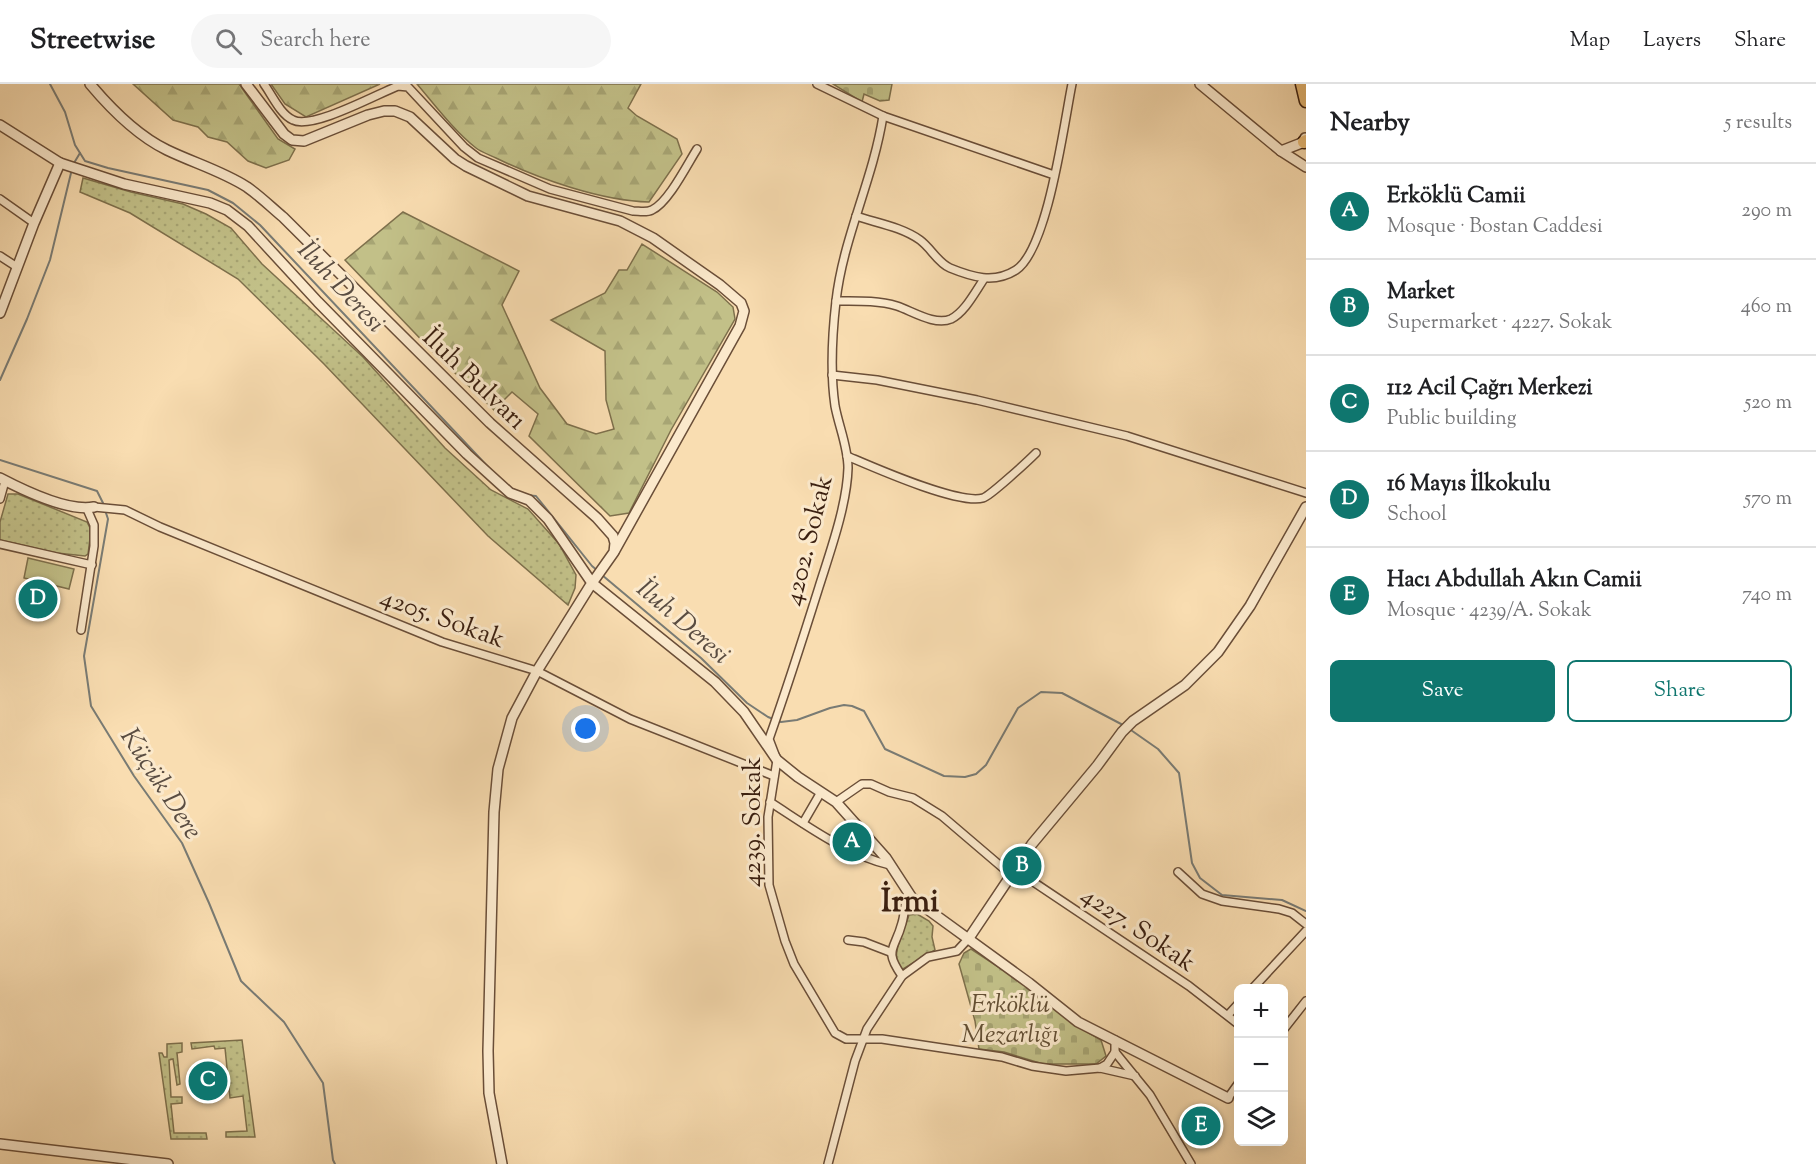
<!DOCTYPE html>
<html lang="en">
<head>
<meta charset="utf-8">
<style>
  body { margin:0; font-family:"Sorts Mill Goudy",serif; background:#f6f6f6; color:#202124 }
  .controls { position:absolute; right:18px; bottom:18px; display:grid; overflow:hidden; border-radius:9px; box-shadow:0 6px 24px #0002 }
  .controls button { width:54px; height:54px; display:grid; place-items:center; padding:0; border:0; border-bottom:2px solid #e0e0e0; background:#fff; color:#202124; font:30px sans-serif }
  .you { position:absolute; left:586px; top:645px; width:21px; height:21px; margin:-15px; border:4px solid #fff; border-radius:50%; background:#1a73e8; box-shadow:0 0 0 9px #1a73e833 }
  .badge { display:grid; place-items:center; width:39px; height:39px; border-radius:50%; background:#0f766e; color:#fff; font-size:20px; font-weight:700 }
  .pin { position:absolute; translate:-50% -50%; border:3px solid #fff; box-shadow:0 2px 6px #0006 }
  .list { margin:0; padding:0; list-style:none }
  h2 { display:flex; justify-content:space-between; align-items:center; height:78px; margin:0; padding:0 24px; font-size:26px }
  h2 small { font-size:20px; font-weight:400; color:#757577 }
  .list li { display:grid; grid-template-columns:39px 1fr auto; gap:18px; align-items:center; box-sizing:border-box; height:96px; padding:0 24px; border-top:2px solid #e0e0e0 }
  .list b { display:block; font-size:22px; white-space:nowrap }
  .list p { margin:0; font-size:20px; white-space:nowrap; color:#757577 }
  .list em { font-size:20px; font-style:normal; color:#757577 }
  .actions { display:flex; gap:12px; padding:18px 24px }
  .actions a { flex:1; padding:14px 0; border:2px solid #0f766e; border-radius:9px; text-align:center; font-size:21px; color:#0f766e }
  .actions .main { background:#0f766e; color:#fff }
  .icon { flex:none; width:33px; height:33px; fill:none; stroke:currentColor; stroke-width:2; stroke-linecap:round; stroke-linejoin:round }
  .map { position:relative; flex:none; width:1306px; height:1080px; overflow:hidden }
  header { display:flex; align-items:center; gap:36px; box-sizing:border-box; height:84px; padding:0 30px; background:#fff; border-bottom:2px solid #e0e0e0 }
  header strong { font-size:28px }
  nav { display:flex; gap:33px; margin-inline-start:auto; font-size:21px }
  .search { width:420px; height:54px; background:#f6f6f6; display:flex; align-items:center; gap:15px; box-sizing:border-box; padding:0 21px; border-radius:33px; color:#757577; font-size:22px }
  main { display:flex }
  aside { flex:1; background:#fff }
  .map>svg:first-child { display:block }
  .grass { fill:url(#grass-dots); stroke:#7e704c; stroke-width:1.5 }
  .forest { fill:url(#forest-firs); stroke:#7e704c; stroke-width:1.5 }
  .cemetery { fill:url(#cemetery-stones); stroke:#7e704c; stroke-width:1.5 }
  .garden { fill:#c2c088; stroke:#7e704c; stroke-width:1.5 }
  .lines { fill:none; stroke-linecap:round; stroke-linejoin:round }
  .stream { stroke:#797b74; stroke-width:2 }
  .minor-casing { stroke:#6a4e38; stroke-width:10 }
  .tertiary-casing { stroke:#6a4e38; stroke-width:12 }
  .primary-casing { stroke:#3a1f10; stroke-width:15 }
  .minor { stroke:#fbe9cc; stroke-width:7 }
  .tertiary { stroke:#fbe9cc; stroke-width:9 }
  .primary { stroke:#ecbe78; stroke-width:12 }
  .labels { text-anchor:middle; stroke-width:6; stroke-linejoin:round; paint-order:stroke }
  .street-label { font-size:26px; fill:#3a1f10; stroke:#fbe9cc }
  .park-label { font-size:26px; font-style:italic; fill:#634f34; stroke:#fbe9cc }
  .water-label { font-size:27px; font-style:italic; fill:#5a4d42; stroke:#fbe9cc }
  .district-label { font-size:32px; font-weight:bold; fill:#3a1f10; stroke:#fbe9cc }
</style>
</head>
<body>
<header>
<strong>Streetwise</strong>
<div class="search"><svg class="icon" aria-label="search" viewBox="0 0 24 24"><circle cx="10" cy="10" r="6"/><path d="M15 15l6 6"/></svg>Search here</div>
<nav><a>Map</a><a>Layers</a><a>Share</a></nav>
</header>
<main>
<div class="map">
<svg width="1306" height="1080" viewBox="0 0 1306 1080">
  <defs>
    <pattern id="grass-dots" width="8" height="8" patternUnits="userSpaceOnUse" patternTransform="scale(1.5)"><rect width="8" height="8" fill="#c2c088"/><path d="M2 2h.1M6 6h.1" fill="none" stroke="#a7a574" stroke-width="1.8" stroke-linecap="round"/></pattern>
    <pattern id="forest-firs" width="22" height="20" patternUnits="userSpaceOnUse" patternTransform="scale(1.5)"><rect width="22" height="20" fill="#c2c088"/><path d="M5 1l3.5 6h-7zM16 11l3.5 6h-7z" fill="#a7a574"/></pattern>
    <pattern id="cemetery-stones" width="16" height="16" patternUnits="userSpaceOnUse" patternTransform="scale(1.5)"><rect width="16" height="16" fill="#c2c088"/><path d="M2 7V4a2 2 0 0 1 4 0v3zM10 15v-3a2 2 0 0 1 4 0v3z" fill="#a7a574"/></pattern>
  </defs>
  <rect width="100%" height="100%" fill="#f9ddb1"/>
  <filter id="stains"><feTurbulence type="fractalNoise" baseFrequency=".00333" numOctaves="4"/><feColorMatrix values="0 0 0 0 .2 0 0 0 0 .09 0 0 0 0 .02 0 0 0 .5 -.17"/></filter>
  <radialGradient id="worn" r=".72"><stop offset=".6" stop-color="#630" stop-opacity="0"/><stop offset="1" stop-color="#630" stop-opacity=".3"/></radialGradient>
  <g class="grass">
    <path d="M83,94l48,14 52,12 23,10 25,14 31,36 101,93 82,91 46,42 37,19 31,35 17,31 -1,13 -7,17 -80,-69 -164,-172 -86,-85 -108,-66 -50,-21z"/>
    <path d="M8,410h10l69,28 4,8 -3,24 -3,2 -28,-3 -57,-13v-18z"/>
    <path d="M917,830l12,7 4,5 -1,11 3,13 -32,19 -5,-2c-6,-16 6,-36 11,-52z"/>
    <path d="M242,956l13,97h-29v-5l21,-1 -4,-35 -13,2 -5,-50 -10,1 -1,-3 -22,3 -1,-6z"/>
    <path d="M182,959v9l-5,1 3,31 -3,1 -4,-26 -4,1 2,37h11v6l-11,1 3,29h32l1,6h-36l-12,-86h3l2,4h3v-13z"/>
  </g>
  <g class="forest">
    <path d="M133,0h106l39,55 17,10 -6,11 -23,8 -18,-7 -21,-19 -19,-5 -10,-10 -25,-7z"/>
    <path d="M271,0h109l-74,33 -21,-13z"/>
    <path d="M417,0h224l-13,24 9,8 40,23 5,15 -33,48c-47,-1 -110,-23 -153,-44 -6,-3 -15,-6 -20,-10 -21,-16 -42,-44 -59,-64z"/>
    <path d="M403,128l116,59 -17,34 38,83 27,36 29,10 18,-5 -8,-29 -1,-49 -54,-31 54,-27 14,-23h8l15,-26 75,48 16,15 2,12 -64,111 -42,83 -19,3 -81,-80 9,-22 -26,-22 -18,18 -60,-57 -89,-93z"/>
  </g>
  <g class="cemetery">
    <path d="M833,0h59l-3,16 -9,1 -16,-7 -2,8z"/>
    <path d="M971,865l67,44 35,31 28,16 5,16 -10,8h-53l-39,-12 -25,-3 -4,-28 -16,-57 5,-11z"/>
  </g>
  <path class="garden" d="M28,474l46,11 -5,20 -45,-11z"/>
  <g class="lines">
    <g class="stream">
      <path d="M50,0l15,28 10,33 10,16 23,7 100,22 25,13 27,22 232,246"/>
      <path d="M74,79l6,-10"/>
      <path d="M0,296l27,-61 23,-59 21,-87"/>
      <path d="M0,376l97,31 7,14"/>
      <path d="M525,411l11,1 56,70 6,5"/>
      <path d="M105,426l3,9 -24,137 7,50 43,70 48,67 27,60 32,78 43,41 39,61 10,77 2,4"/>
      <path d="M602,491l99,83 46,45 21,14 13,5 16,-2 33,-12 14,-3 8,1 12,5 21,38 59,27 21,1 11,-3 10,-9 32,-57 23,-16 21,1 61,32"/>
      <path d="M1128,644l30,21 21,24 13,90 8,15 22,17 60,5 24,11"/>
    </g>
    <defs>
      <g id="minor">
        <path d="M264,0c8,11 16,30 29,36 19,10 84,-26 105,-34l10,1 56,60 14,11 72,31 83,22c6,0 13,2 19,-1 16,-7 35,-45 45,-61"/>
        <path d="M817,0l66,32 171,59"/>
        <path d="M883,32c-10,64 -40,122 -47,185 -4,35 -6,71 -1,105 4,21 13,41 13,62 -1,37 -18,84 -29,119 -16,51 -32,101 -50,152l8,21 -9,57 1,68 16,56 9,23 41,69 11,6h36l120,18 30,9 34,5 34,-3 35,8"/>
        <path d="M0,115l34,24"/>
        <path d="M856,132c21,7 46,11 64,24 11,8 18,23 30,28 22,9 44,16 66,2 32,-21 48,-147 56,-186"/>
        <path d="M0,172l17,11"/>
        <path d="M836,217c20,0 42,-1 61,5 15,5 38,20 54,13 14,-7 24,-27 33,-40"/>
        <path d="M832,291l45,5 100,20 150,36 179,57"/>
        <path d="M847,372c26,11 111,49 136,42 7,-2 45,-37 53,-45"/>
        <path d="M0,415l5,-18"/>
        <path d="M94,423l31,3 35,17 282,115 95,29 93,48 144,57"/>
        <path d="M0,460l92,21"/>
        <path d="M81,546l13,-84v-21l-7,-16"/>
        <path d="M770,718c39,25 75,52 120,63"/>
        <path d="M836,718l26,-18h9l18,8 24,6 29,18 68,58"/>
        <path d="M803,739l18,-31"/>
        <path d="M1014,785l175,117 49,38"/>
        <path d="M1178,788l24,22 20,7 57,8 13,4 14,11"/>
        <path d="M848,856l16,2 26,10"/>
        <path d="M902,892c-19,-27 -7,-26 0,-53 3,-10 2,-19 6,-29"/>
        <path d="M1253,904l53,-57"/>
        <path d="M1228,931l10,-11"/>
        <path d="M1284,945l22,-28"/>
        <path d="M1115,956v12l35,43 41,69"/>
        <path d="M1100,984l7,-4 8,-12"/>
        <path d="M1228,1014l10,-14"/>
        <path d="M828,1080l27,-103 12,-32 35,-53 26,-19 29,-6 12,-13"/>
      </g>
      <g id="tertiary">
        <path d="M90,0c21,25 48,52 77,66 27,13 55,21 80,37 13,9 24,20 36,30l207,206 107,95 16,18 2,7 -1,9 -24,34 -53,85 -25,47 -14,51 -4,43 -6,239 1,42 13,71"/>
        <path d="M246,0l38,50 8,6 12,1 64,-26 16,-4h11l15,6 45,42 11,7 62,30 92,25 33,17 67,47 21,18 3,8 -4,15 -125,224"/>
        <path d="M1200,0l81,67"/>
        <path d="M0,41l60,38 64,21 86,19 17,7 21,16 70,76 149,152 43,39 19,7 19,19 44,64 123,99 29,30 33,48 21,17 38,25 50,56 26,40 117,85 49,39 150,76"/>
        <path d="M1305,54l-1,4 -23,9 25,16"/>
        <path d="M0,229l34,-90 26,-60"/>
        <path d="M0,394c23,12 68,34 94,29"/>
        <path d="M969,854l63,-94 65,-78 25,-34 11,-11 52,-36 33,-33 32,-46 56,-99"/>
        <path d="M0,1060l168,20"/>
      </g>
      <g id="primary">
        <path d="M1302,0l4,17"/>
        <path d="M1304,58l2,-1"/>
      </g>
    </defs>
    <use href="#minor" class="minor-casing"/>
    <use href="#tertiary" class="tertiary-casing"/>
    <use href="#primary" class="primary-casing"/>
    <use href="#minor" class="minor"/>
    <use href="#tertiary" class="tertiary"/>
    <use href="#primary" class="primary"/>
  </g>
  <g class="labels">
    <g class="street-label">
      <text transform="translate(475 294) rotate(44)" y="9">İluh Bulvarı</text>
      <text transform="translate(807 456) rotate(-76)" y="9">4202. Sokak</text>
      <text transform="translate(443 533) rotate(20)" y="9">4205. Sokak</text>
      <text transform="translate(751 738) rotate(-90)" y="9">4239. Sokak</text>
      <text transform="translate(1139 844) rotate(34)" y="9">4227. Sokak</text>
    </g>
    <g class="park-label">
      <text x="1010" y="928">Erköklü<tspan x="1010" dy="30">Mezarlığı</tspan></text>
    </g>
    <g class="water-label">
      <text transform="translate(342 202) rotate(47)" y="9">İluh Deresi</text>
      <text transform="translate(684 537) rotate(41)" y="9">İluh Deresi</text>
      <text transform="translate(162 699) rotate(57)" y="9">Küçük Dere</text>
    </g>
    <g class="district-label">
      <text x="910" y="827">İrmi</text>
    </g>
  </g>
  <rect width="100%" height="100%" filter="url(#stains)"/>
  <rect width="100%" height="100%" fill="url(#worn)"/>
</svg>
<div class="controls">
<button>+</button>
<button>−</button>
<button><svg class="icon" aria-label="layers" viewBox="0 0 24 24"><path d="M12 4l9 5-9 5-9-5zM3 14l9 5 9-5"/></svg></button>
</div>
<div class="you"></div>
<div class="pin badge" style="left:852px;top:758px">A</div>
<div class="pin badge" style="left:1022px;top:782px">B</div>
<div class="pin badge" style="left:208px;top:997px">C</div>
<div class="pin badge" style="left:38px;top:515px">D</div>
<div class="pin badge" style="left:1201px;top:1042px">E</div>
</div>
<aside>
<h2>Nearby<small>5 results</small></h2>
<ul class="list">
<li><span class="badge">A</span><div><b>Erköklü Camii</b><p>Mosque · Bostan Caddesi</p></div><em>290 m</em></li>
<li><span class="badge">B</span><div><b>Market</b><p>Supermarket · 4227. Sokak</p></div><em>460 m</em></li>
<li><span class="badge">C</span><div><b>112 Acil Çağrı Merkezi</b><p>Public building</p></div><em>520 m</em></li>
<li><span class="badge">D</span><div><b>16 Mayıs İlkokulu</b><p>School</p></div><em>570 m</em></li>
<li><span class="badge">E</span><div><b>Hacı Abdullah Akın Camii</b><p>Mosque · 4239/A. Sokak</p></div><em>740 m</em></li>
</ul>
<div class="actions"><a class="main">Save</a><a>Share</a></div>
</aside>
</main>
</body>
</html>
